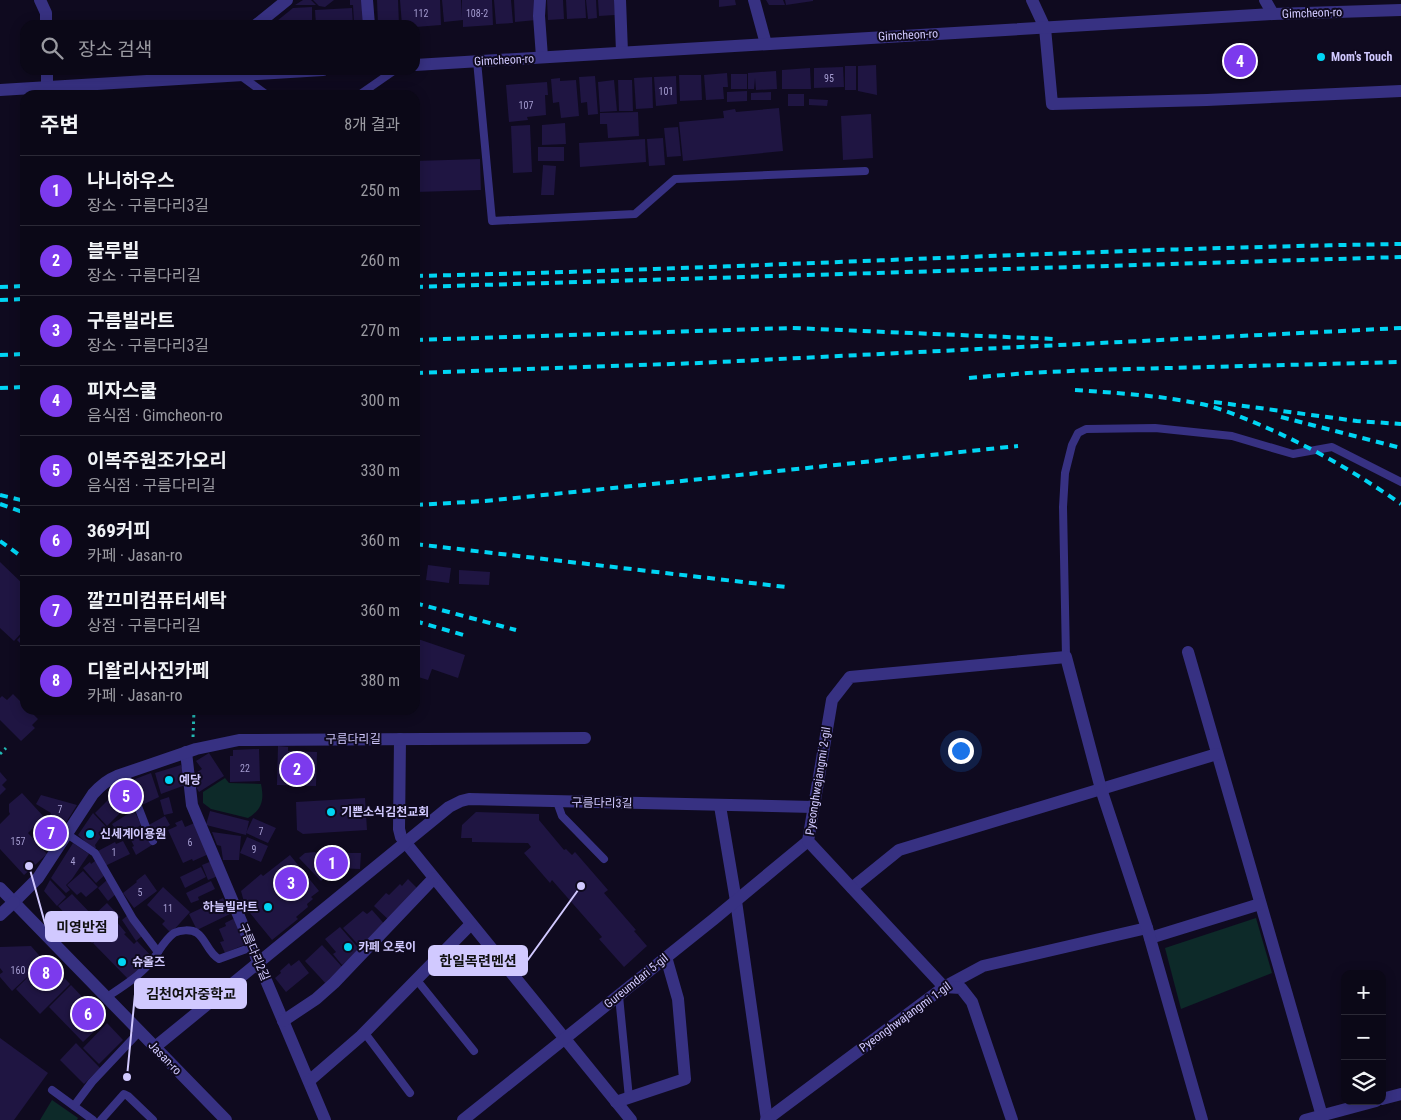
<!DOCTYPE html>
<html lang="ko">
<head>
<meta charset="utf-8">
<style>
  body { margin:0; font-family:"Roboto Condensed","Noto Sans KR",sans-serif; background:#141120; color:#f1f3f6 }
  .controls { position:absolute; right:15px; bottom:15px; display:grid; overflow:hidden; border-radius:10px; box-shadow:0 2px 12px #0003 }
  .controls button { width:45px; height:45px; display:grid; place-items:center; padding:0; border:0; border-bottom:1px solid #2b2936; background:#0b0817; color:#f1f3f6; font:25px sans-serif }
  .you { position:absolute; left:960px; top:750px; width:18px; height:18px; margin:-12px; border:4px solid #fff; border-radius:50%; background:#1a73e8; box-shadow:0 0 0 8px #1a73e833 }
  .badge { display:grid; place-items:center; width:32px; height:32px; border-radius:50%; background:#7c3aed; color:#fff; font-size:16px; font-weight:700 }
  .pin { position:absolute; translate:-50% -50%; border:2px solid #fff; box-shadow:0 1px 5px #0006 }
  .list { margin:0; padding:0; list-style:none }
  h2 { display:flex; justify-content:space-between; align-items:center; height:65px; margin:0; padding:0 20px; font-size:21px }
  h2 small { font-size:16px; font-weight:400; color:#9a9aa1 }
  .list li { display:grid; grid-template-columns:32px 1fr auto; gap:15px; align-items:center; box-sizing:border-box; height:70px; padding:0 20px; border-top:1px solid #2b2936 }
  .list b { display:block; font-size:19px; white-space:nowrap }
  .list p { margin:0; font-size:16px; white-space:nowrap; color:#9a9aa1 }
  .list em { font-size:16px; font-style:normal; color:#9a9aa1 }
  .icon { flex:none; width:28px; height:28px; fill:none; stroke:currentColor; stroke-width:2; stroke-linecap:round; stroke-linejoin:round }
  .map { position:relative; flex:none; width:1401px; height:1120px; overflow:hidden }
  .search { position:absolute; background:#0b0817; box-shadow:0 2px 12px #0003; left:20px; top:20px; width:400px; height:55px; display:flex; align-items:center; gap:12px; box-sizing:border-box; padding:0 18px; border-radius:15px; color:#9a9aa1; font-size:19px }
  .panel { position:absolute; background:#0b0817; box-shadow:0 2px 12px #0003; left:20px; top:90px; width:400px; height:625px; border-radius:15px }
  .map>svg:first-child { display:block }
  .green { fill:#0d2a29 }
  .building { fill:#1f1542 }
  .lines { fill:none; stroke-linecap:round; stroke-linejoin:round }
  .path { stroke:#23b9b4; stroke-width:3; stroke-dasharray:2.5 4; stroke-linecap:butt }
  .service { stroke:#373182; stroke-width:8 }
  .minor { stroke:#373182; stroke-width:12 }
  .tertiary { stroke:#373182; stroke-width:12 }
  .rail { stroke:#00d5f4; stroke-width:4; stroke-dasharray:8 6; stroke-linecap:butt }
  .poi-dot { fill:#00d5f4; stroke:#0f0a1f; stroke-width:2 }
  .labels { text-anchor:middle; stroke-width:4; stroke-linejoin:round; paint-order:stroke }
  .number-label { font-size:10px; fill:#a49cd0 }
  .street-label { font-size:12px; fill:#d1c9ff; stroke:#0f0a1f }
  .poi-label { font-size:12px; font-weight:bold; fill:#d1c9ff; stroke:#0f0a1f; text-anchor:start }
  .leader { fill:none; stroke:#d1c9ff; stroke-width:2 }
  .callout-dot { fill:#d1c9ff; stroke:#0f0a1f; stroke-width:2 }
  .callout { fill:#d1c9ff; stroke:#d1c9ff; stroke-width:2 }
  .callout-label { font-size:14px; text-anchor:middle; font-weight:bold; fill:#111 }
</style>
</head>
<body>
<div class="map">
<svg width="1401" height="1120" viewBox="0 0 1401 1120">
  <rect width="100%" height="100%" fill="#0f0a1f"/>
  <g class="green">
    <path d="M225,778l4,5 32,1c3,15 2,25 -13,34l-37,-9 -8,-6v-11z"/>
    <path d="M1256,918l16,55 -91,36 -16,-61z"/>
    <path d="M52,1100l26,18 -1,2h-37z"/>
  </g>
  <g class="building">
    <path d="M303,0h8l5,5h-21z"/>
    <path d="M313,0h21l-9,7 -6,-1z"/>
    <path d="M350,0h14l1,23h-11l-1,-18h-3z"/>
    <path d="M377,0h21l1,25h-21z"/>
    <path d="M400,0h40l1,25 -26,2v-2h-13z"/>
    <path d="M442,0h19l1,18v-18h30l1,25 -30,2v-7l-19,2z"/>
    <path d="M494,0h17l2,23 -17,1z"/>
    <path d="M514,0h20l2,20 -21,2z"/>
    <path d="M547,0h16l1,19 -16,1z"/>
    <path d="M566,0h19l1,18 -19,1z"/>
    <path d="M586,0h10l1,18 -9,1z"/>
    <path d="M598,0h16l1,15 -16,1z"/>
    <path d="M719,0h16l1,5 -17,2z"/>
    <path d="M766,0h17l2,5h-16z"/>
    <path d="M785,0h28v1l-27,4z"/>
    <path d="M312,7v18h-40l21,-17z"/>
    <path d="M352,8l1,17h-37l-1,-15z"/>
    <path d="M876,65l1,30 -19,-4v-25z"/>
    <rect x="845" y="66" width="11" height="24"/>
    <path d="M843,67l1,20 -30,1v-20z"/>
    <path d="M810,68l1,21h-29v-19z"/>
    <path d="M776,71l1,18 -21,1 -1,-12 -1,11h-6v-16z"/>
    <path d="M727,73l1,14h-5l1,12 -18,1 -2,-25z"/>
    <rect x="731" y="74" width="16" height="15"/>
    <path d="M679,75h22l1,25 -22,1z"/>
    <path d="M595,76l3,38 -10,1 -1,-13 -6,1 -2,-26z"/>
    <path d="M676,76l1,28 -21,2 -2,-29z"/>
    <path d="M652,77l1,31 -17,1 -2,-31z"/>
    <path d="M560,78v3l16,-1 3,36 -18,2 -2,-16 -6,1 -2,-24z"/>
    <path d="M614,80l3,31 -17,1 -2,-30z"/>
    <path d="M618,80h14l1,31h-14z"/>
    <path d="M547,82l1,13h-3l1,20 -19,2 1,3 -19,2 -3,-37z"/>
    <path d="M747,91v10l-20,1v-10z"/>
    <path d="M771,92v8h-20v-7z"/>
    <rect x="788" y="94" width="16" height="12"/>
    <path d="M809,99l19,1 -1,6 -18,-1z"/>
    <path d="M779,108l4,43 -100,10 -4,-39 45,-4 -1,-7 12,-2 1,3z"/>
    <path d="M638,112l1,24 -31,2 -1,-14h-7v-11z"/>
    <path d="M871,114l2,44 -30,2 -2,-44z"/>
    <path d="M565,123l1,21 -24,1v-20z"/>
    <path d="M530,125l2,47 -19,1 -2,-47z"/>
    <path d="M678,127l3,29 -14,1 -3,-29z"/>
    <path d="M663,138l2,27 -16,1 -2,-27z"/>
    <path d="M645,139l1,23 -66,5 -1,-24z"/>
    <rect x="538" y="147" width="26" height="14"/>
    <path d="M480,159l1,31 -66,2v-31z"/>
    <path d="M543,165l13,1 -2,29h-13z"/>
    <path d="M0,562l25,24v43l-11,12 -14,-13z"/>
    <path d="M428,565l23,3 -2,15 -23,-3z"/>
    <path d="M459,570l31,2 -1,13 -30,-1z"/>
    <path d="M25,632v16l-8,-8z"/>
    <path d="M415,638l50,17 -7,23 -26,-9 -4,11 -13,-4z"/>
    <path d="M13,694l12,12v4h4l9,9 -6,6 3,3 -14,13 -21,-21v-22l2,-2 5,4z"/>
    <path d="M278,746l10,1v4l29,1 -1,34 -39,-1z"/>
    <path d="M259,749l1,32 -30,1v-26h3v-6z"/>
    <path d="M209,753l15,23 -25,16 -3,-5 -2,-13 8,-5 -6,-8z"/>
    <path d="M181,765l7,19 -27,10 -6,-21z"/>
    <path d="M0,772l7,8 -5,5 4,4 -6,6z"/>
    <path d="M151,773l8,24 -19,9 -10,-25z"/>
    <path d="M125,785l11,20 -12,6 -7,-12 3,-2 -4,-7z"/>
    <path d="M22,793l22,24 -16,16 19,21 -23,21 -24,-26v-25l10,-10 -1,-2v-8z"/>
    <path d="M41,795l36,10 -27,43 -15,-10 16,-25 -15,-9z"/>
    <path d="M111,797l12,13 -16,16 -12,-13z"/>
    <path d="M169,797l4,16 -9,2 -4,-15z"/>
    <path d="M365,798l2,32 -64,4 -6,-4 -1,-28z"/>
    <path d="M134,810l7,15 -16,9 -1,-2 -5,3 -7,-11z"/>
    <path d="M210,811l39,10 -3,14 -40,-10z"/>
    <path d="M476,812l63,2v6l25,30 2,-1 6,6 3,-3 33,38 -4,3 32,37 -2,1 13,15 -23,21 -25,-28 3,-2 -50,-57 -2,3 -26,-30 7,-6 -3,-4 -56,-1v-4h-11l1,-13z"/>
    <path d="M93,813l14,15 -12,17 1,3 -3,1 -15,-14z"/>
    <path d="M165,816l5,9 -17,10 -6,-9z"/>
    <path d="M253,818l23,10 -8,15 -22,-10z"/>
    <path d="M182,820l3,7 12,-5 14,31 -18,8 -1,-2 -9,4 -15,-33 9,-4 -2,-3z"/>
    <path d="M141,826l11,19 -16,10 -4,-8 2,-1 -6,-12z"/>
    <path d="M212,832l29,4 -2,24h-16l-2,-14 -4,-1z"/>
    <path d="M247,837l21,9 -7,16 -21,-9z"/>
    <path d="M123,841l7,13 -25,12 -7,-15 17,-9 1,2z"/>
    <path d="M73,843l16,11 -17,25 -6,6 4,5 -4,3 -15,-15z"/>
    <path d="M315,852l5,5 4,-4h37l-1,16 -26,-1 -13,13 -22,-23 6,-5z"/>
    <path d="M290,855l29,36 -8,6 2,2 -6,5 1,3 -12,10 2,2 -26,21 -22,-27 3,-1 -9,-10 -3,-11 20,-17 2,2z"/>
    <path d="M95,861l11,13 -10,9 -13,-15 7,-6 1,2z"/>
    <path d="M212,861l6,15 -10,4 -6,-15z"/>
    <path d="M201,867l5,10 -21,11 -5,-11z"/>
    <path d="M83,871l15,16 -12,10 -5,-5 -4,3 -10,-10z"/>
    <path d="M145,874l12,17 -23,17 -11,-15 14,-11 -1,-1z"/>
    <path d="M408,879l12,12 -30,30 -16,-15 12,-13 3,2 11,-11 2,2z"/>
    <path d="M50,880l16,17 -9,9 -13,-15z"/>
    <path d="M107,880l10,13 -9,8 -10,-13z"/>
    <path d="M211,881l4,8 -17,8 1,3 -8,3 -5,-10z"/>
    <path d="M163,887l27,25 -19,21 -9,-9 3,-3 -18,-16z"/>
    <path d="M72,894l21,22 14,-13 13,14 -28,26 -34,-37z"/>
    <path d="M223,898l7,16 -33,16 -8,-16z"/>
    <path d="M372,910l15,17 -25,22 -19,-21 20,-17 4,3z"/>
    <path d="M128,915l14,21 -6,5 -14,-21z"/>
    <path d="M235,918l11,26 -21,9 -5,-11 4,-1 -5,-12 7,-3 -1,-3z"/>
    <path d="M116,921l10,12 -2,1 10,10 3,-3 16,17 -23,23 -37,-38z"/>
    <path d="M340,927l20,23 -18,15 -9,-11 3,-2 -11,-13z"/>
    <path d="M322,945l23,25 -17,16 -23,-25z"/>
    <path d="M31,946l13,15 2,-2 24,25 -30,30 -24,-25 22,-22 -26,24 -12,-14v-3l3,-2 -3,-4v-21z"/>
    <path d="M299,960l10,13 -23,19 -11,-14 6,-5 -1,-2 9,-8 2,3z"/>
    <path d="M71,985l34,36 -22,21 -34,-35z"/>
    <path d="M107,1023l16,17 -24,24 -16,-16z"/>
    <path d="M0,1038l48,35 -34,47h-14z"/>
    <path d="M76,1043l24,25 -16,16 -24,-24z"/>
  </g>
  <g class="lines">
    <g class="path">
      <path d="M193,737l1,-27"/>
      <path d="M0,754l6,-6"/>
    </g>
    <g class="service">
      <path d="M477,61l15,160 143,-7 40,-35 190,-8"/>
      <path d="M241,76l26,19"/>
      <path d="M359,95l36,-25"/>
      <path d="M1066,657l-3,-150 2,-34 7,-28 6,-12 8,-4 69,-1 77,8 61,18 39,-7 69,35"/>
      <path d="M125,773l21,54 7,14"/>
      <path d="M557,802l5,14 42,43"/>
      <path d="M67,834l28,19 38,66 25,33"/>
      <path d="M416,979l58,72"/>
      <path d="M619,996l10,102"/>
      <path d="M107,997c15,-10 31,-20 43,-34 8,-9 13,-22 24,-30 6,-3 17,-4 23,0 9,6 11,20 22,26l33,-12"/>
      <path d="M364,1032l46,61"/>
      <path d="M52,1090l41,30"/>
      <path d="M74,1106l18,-24 48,-51"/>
      <path d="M101,1120l23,-26 4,2 25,24"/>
    </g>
    <g class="minor">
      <path d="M40,0l6,13v12"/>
      <path d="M367,0l2,25"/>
      <path d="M540,0l-1,16 3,41"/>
      <path d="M620,0l2,52"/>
      <path d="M754,0l12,44"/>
      <path d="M1032,0l13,28 7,76 155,-4 194,-9"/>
      <path d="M1265,0l8,14"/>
      <path d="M256,25l31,-25"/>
      <path d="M47,70v17"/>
      <path d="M1188,652l134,464"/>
      <path d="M400,739l-1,90 2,8 230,283"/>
      <path d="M186,752l6,53 133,315"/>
      <path d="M720,806l16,95 31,219"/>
      <path d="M852,888l47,-38 318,-96"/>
      <path d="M14,902l24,-24 55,-84c7,-8 14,-14 24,-18l79,-27 43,-9 346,-2"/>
      <path d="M1150,938l110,-34"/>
      <path d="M283,1021l33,-22 18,-16 100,-105"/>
      <path d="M155,1047l294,-240 12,-6 8,-2 344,8"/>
      <path d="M309,1081l52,-45 110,-112"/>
      <path d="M1382,1099l19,-5"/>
      <path d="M616,1102l69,-23 -7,-80 -12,-42"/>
      <path d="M463,1120l251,-201 94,-78"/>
      <path d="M766,1120l178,-133 39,-21 164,-38"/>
      <path d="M1012,1120l-40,-118 -11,-14 -17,-1 -136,-146 24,-141 18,-23 216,-20 35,132 46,139 55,192"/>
      <path d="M1305,1120l71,-19"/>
    </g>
    <g class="tertiary">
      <path d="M415,65l858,-51 128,-4"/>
      <path d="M0,90l323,-20"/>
      <path d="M0,888l226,232"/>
      <path d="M0,915l14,-13"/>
    </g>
    <g class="rail">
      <path d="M415,276c329,-7 657,-27 986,-32"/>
      <path d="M0,287l25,-1"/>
      <path d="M415,287l986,-30"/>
      <path d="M0,300l25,-1"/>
      <path d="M415,340l377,-12 263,11"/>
      <path d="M0,355l25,-1"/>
      <path d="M415,373l284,-10 702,-35"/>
      <path d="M969,378l58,-5 65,-3 309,-8"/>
      <path d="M0,388l25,-1"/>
      <path d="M1075,390c40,3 81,5 121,13 19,3 37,11 55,18 53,22 103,50 150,83"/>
      <path d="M1214,402l143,19 44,3"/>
      <path d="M1281,417l120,31"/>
      <path d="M0,495l25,6"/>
      <path d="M0,504l25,9"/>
      <path d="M415,505l70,-4 187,-19 346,-36"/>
      <path d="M0,541l25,18"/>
      <path d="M415,544l371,43"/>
      <path d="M415,603l101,27"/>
      <path d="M415,621l52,15"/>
    </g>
  </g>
  <g class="poi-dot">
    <circle cx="1321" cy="57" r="5"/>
    <circle cx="169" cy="780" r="5"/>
    <circle cx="331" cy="812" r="5"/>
    <circle cx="90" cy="834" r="5"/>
    <circle cx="268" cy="907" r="5"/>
    <circle cx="348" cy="947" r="5"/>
    <circle cx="122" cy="962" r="5"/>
  </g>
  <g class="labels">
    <g class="number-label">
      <text x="421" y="17">112</text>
      <text x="477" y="17">108-2</text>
      <text x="829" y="82">95</text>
      <text x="666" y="95">101</text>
      <text x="526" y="109">107</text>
      <text x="245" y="772">22</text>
      <text x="60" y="813">7</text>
      <text x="261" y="835">7</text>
      <text x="18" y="845">157</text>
      <text x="190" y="846">6</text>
      <text x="254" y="853">9</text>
      <text x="114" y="856">1</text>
      <text x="73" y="865">4</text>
      <text x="140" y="896">5</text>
      <text x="168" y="912">11</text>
      <text x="18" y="974">160</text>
    </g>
    <g class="street-label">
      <text transform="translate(1312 13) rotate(-2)" y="4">Gimcheon-ro</text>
      <text transform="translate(908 35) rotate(-3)" y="4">Gimcheon-ro</text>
      <text transform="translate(504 60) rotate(-3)" y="4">Gimcheon-ro</text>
      <text x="353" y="743">구름다리길</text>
      <text transform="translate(818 781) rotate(-81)" y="4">Pyeonghwajangmi 2-gil</text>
      <text transform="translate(602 803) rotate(1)" y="4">구름다리3길</text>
      <text transform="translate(254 952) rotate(67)" y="4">구름다리2길</text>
      <text transform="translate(636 981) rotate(-39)" y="4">Gureumdari 5-gil</text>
      <text transform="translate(905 1017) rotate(-36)" y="4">Pyeonghwajangmi 1-gil</text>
      <text transform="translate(165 1058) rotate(46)" y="4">Jasan-ro</text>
    </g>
    <g class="poi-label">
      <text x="1331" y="61">Mom's Touch</text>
      <text x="179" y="784">예당</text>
      <text x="341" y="816">기쁜소식김천교회</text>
      <text x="100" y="838">신세계이용원</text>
      <text x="258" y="911" text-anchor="end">하늘빌라트</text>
      <text x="358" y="951">카페 오롯이</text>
      <text x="132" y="966">슈올즈</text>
    </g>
  </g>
  <path class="leader" d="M29 866L46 927M581 886L527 961M127 1077L135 994"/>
  <g class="callout-dot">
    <circle cx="29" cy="866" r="5"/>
    <circle cx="581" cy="886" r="5"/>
    <circle cx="127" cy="1077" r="5"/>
  </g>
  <g class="callout">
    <rect x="46" y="912" width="71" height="29" rx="5"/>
    <rect x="429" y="946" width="98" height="29" rx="5"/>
    <rect x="135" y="979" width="111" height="29" rx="5"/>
  </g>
  <g class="callout-label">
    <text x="82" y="932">미영반점</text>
    <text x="478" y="966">한일목련멘션</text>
    <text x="191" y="999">김천여자중학교</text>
  </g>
</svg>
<div class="controls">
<button>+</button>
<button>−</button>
<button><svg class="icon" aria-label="layers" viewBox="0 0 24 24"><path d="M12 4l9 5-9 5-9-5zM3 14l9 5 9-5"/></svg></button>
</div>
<div class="you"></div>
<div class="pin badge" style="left:332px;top:863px">1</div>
<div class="pin badge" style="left:297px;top:769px">2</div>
<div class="pin badge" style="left:291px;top:883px">3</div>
<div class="pin badge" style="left:1240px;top:61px">4</div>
<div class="pin badge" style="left:126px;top:796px">5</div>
<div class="pin badge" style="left:88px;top:1014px">6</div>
<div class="pin badge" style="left:51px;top:833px">7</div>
<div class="pin badge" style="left:46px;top:973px">8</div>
<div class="search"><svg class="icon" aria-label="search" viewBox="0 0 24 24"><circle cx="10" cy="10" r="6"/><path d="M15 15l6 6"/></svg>장소 검색</div>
<section class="panel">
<h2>주변<small>8개 결과</small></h2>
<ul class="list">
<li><span class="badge">1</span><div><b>나니하우스</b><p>장소 · 구름다리3길</p></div><em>250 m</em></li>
<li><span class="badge">2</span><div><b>블루빌</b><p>장소 · 구름다리길</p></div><em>260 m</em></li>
<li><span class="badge">3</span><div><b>구름빌라트</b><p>장소 · 구름다리3길</p></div><em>270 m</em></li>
<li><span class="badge">4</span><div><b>피자스쿨</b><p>음식점 · Gimcheon-ro</p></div><em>300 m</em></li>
<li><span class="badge">5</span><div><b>이복주원조가오리</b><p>음식점 · 구름다리길</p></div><em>330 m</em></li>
<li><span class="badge">6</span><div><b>369커피</b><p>카페 · Jasan-ro</p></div><em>360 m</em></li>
<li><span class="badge">7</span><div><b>깔끄미컴퓨터세탁</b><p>상점 · 구름다리길</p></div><em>360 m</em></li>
<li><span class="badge">8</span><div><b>디왈리사진카페</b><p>카페 · Jasan-ro</p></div><em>380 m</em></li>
</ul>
</section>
</div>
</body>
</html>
